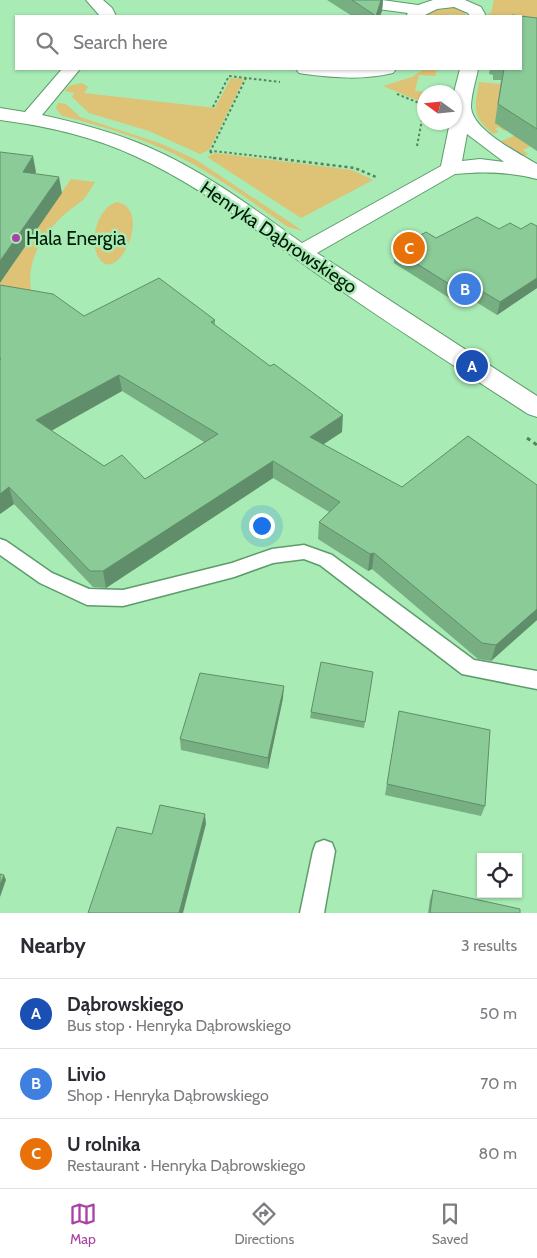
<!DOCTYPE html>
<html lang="en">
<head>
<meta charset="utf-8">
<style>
  body { margin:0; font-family:Cabin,sans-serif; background:#f2f2f3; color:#2b2b33 }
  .controls { position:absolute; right:15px; bottom:15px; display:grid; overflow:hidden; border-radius:0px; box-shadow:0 1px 4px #0004 }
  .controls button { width:45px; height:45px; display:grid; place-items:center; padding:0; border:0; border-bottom:1px solid #e1e1e2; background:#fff; color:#2b2b33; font:25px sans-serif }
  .compass { position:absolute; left:417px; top:85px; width:45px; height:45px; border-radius:50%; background:#fff; box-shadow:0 1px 4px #0004; rotate:285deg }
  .you { position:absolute; left:261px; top:525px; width:18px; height:18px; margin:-12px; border:4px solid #fff; border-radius:50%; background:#1a73e8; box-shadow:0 0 0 8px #1a73e833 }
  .badge { display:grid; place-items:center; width:32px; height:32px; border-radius:50%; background:#aa41a4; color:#fff; font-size:16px; font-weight:700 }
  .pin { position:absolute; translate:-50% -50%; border:2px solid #fff; box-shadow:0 1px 5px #0006 }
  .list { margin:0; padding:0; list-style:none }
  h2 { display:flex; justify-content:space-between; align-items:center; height:65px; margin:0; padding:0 20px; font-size:21px }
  h2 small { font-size:16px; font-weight:400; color:#7c7c81 }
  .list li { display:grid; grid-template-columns:32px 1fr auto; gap:15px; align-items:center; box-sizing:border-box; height:70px; padding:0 20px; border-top:1px solid #e1e1e2 }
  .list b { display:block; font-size:19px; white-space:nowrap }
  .list p { margin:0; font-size:16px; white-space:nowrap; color:#7c7c81 }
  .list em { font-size:16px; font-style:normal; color:#7c7c81 }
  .icon { flex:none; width:28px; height:28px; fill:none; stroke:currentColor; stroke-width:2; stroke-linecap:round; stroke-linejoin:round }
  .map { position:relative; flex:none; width:537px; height:913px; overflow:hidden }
  .search { position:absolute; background:#fff; box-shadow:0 1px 4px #0004; left:15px; right:15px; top:15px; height:55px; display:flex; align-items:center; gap:12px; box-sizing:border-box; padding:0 18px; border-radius:0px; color:#7c7c81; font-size:19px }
  .sheet { height:275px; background:#fff }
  nav { display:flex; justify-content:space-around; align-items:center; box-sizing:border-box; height:70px; border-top:1px solid #e1e1e2; background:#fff; font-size:14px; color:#7c7c81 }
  nav a { display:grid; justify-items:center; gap:2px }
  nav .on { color:#aa41a4 }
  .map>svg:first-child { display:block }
  .green { fill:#dec275 }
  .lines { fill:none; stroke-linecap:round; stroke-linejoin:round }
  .lane-casing { stroke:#5c9c6b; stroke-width:3 }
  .street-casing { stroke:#5c9c6b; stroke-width:2 }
  .path-far2 { stroke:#55835f; stroke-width:2; stroke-dasharray:2.5 2.5; stroke-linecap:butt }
  .path-far1 { stroke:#55835f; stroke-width:2.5; stroke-dasharray:3 3; stroke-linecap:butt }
  .path { stroke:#55835f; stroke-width:3; stroke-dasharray:4 4; stroke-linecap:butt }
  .lane { fill:#fff; fill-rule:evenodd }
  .street { fill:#fff; fill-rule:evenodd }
  .wall { fill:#77af83; fill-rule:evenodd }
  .shaded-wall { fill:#618e6a }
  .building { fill:#8acb98; stroke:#618e6a; fill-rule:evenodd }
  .poi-dot { fill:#aa41a4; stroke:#a8ebb5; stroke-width:2 }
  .labels { text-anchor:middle; stroke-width:5; stroke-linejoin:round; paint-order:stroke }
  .street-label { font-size:19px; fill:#011a07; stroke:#a8ebb5 }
  .poi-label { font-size:19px; fill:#011a07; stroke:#a8ebb5; text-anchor:start }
</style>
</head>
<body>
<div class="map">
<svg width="537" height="913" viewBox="0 0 537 913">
  <rect width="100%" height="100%" fill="#a8ebb5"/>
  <g class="green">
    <path d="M494,0h43v24l-16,-8h-32l-1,-3h3z"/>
    <path d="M452,7l9,2 6,7 -18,-2 -1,2h-25l13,-7z"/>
    <path d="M424,69h13l-2,7 -16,-1 -4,16 13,1h-4v11l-41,-17 29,-9z"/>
    <path d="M231,78l13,1 -35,71 -9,4 -51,-23 -60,-18 -17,-16 2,-4 -9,-2 4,-5 13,-3 6,4 -4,6 131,15z"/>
    <path d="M479,82l22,2 -3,18 24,22 -18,7 -5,-4 -4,2 4,3 -6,2c-22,-19 -18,-25 -14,-52z"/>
    <path d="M58,103l8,1 14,13 79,26 36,16 108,72 -15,-4c-36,-25 -71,-51 -110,-71 -36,-18 -76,-30 -116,-40l-6,-8z"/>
    <path d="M524,132l7,14 -8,4 5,4 -4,2 -23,-15z"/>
    <path d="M215,153l137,17 21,10 -72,38 -94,-61z"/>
    <path d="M71,179l24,3c-4,6 -7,12 -11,17 -5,5 -13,9 -18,14 -25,22 -43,52 -33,85l-33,3v-18z"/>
    <path d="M117,202c37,7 0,85 -18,56 -11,-16 -1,-51 18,-56z"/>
  </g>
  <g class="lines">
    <defs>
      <g id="lane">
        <path d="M0,539l6,2 46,32 37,16 34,1 109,-27 40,-14 32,-4 28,10 142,105 63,11v18l-75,-15 -142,-109 -16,-6 -31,4 -39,14 -111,29 -36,-1 -47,-22 -40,-28z"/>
        <path d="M324,840l8,3 3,8 -11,62h-24l13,-62 3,-8z"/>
      </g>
      <g id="street">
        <path d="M86,0h17l9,8 4,8h-16z"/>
        <path d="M339,0h43l36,5 15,-5h32l16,7 5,9h-16l-2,-3 -14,-6 -17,2 -14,7h-17l2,-3 -61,-8 -6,-2z"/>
        <path d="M62,69h18l-38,46c36,8 72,17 106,32 56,24 105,61 154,96l139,-77 9,-44h4v-30l6,-23h18c-2,12 -7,25 -7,38 1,23 48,46 66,57v15c-27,-7 -54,-8 -82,-5l-138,79 220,143v21l-9,-3c-69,-45 -138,-89 -205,-136 -62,-43 -119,-91 -188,-122 -43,-20 -89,-30 -135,-36v-12l25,4zM467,134l37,28 -24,-3 -18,2z"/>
        <path d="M296,69h100l-3,4c-30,7 -57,5 -88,1l-6,-1z"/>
      </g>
    </defs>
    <use href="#lane" class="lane-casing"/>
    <use href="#street" class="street-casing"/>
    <g class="path-far2">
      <path d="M397,94l27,11"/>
      <path d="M213,107l16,-31 51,6"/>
      <path d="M417,146l7,-37"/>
      <path d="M210,152l36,-74"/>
      <path d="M210,153l3,-2 71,8"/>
    </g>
    <path class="path-far1" d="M273,158l82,10 21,9"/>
    <path class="path" d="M527,438l10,7"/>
    <use href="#lane" class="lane"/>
    <use href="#street" class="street"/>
  </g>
  <g class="wall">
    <path d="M327,0h56l-1,11 -2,5h-28z"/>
    <path d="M537,18v133l-42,-28 6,-43h-8v-5l-4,-1 1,-5h31z"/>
    <path d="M537,226v62l-40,27 -24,-15 -11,6 -68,-43 1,-13 41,-12 63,-9h22z"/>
    <path d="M0,285l84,31 131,4v5l127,107 -19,12 214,176 -46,41 -13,-2 -106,-90 -4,2 -50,-32 1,-17 10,-10 -56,-34 -167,110 -13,-1 -79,-83 -14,10zM122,391l82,51 -59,37 -41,-13 -53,-35z"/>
    <path d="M373,672l-9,56 -54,-10 1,-6z"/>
    <path d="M283,698l-15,71 -87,-19 -1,-11z"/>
    <path d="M399,711l86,95 -4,10 -96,-21z"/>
    <path d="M433,890l87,23h-92l2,-14z"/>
  </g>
  <g class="shaded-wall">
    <path d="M381,0h2l-1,11 -2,5h-4z"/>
    <path d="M33,156l3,16 -10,16 -3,-16z"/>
    <path d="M59,177l3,16 -62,90v-22z"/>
    <path d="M537,278v10l-40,27 3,-13z"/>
    <path d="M475,287l-2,13 -11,6 3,-12z"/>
    <path d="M119,375l3,16 -82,46 -4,-17z"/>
    <path d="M343,415l-1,17 -33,22 1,-17z"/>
    <path d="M273,461v17l-167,110 -3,-17z"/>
    <path d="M9,487l5,17 -14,10v-20z"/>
    <path d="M374,553l-2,16 -4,2 2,-17z"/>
    <path d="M537,609v11l-46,41 5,-16z"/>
    <path d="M284,686l-1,12 -15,71v-11z"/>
    <path d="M205,814l1,10 -23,89h-4z"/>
    <path d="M4,875l2,5 -6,17v-12z"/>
  </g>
  <g class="building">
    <path d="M352,0h29l-5,16z"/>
    <path d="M512,15l25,3v111l-39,-25 6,-35h17v-53h-10z"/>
    <path d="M0,152l33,4 -10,16 36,5 -59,84z"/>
    <path d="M477,217l22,12 11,-6 11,6 10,-6 6,3v52l-37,24 -25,-15 -10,7 -70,-44 31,-18 10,6z"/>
    <path d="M159,278l56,42 -4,2 59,44 4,-2 69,51 -33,22 92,50 66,-51 69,49v124l-41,36 -14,-2 -108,-90 -4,1 -51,-32 21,-20 -67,-41 -170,110h-13l-81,-84 -9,7v-135h1h-1v-74l53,9 31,22zM119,375l99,59 -73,45 -23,-24 -18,11 -68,-46z"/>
    <path d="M321,662l52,10 -8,50 -54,-10z"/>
    <path d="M200,673l84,13 -16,72 -88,-19z"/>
    <path d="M399,711l91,19 -5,76 -98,-22z"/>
    <path d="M160,805l45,9 -26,99h-91l29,-86 35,7z"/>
    <path d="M0,874l4,1 -4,10z"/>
    <path d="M433,890l87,19v4h-90z"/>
  </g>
  <circle class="poi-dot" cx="16" cy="238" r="5"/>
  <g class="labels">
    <g class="street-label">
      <text transform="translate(279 237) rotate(34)" y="7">Henryka Dąbrowskiego</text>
    </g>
    <g class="poi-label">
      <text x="26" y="245">Hala Energia</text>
    </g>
  </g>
</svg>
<div class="controls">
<button><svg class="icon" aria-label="locate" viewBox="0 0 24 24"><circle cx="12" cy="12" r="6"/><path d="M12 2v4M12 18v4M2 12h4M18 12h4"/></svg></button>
</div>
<svg class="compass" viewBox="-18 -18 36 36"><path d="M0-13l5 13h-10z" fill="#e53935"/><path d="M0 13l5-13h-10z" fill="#7c7c81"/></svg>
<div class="you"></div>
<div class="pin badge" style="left:472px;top:366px;background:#1a4fb4">A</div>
<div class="pin badge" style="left:465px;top:289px;background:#3f7fe0">B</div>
<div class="pin badge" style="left:409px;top:248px;background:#e8710a">C</div>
<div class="search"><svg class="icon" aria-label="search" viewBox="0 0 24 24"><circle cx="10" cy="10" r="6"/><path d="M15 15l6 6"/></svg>Search here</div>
</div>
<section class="sheet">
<h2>Nearby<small>3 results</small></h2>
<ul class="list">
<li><span class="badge" style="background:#1a4fb4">A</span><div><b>Dąbrowskiego</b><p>Bus stop · Henryka Dąbrowskiego</p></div><em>50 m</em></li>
<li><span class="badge" style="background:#3f7fe0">B</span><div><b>Livio</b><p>Shop · Henryka Dąbrowskiego</p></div><em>70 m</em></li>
<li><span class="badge" style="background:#e8710a">C</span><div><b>U rolnika</b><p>Restaurant · Henryka Dąbrowskiego</p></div><em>80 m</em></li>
</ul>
</section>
<nav>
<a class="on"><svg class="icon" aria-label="map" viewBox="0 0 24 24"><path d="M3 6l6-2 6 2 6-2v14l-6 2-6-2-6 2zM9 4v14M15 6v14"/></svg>Map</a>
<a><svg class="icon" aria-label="directions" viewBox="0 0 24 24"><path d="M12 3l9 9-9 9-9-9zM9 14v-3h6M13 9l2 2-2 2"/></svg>Directions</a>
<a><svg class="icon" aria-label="saved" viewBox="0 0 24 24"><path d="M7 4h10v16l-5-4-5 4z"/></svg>Saved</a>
</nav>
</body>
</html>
